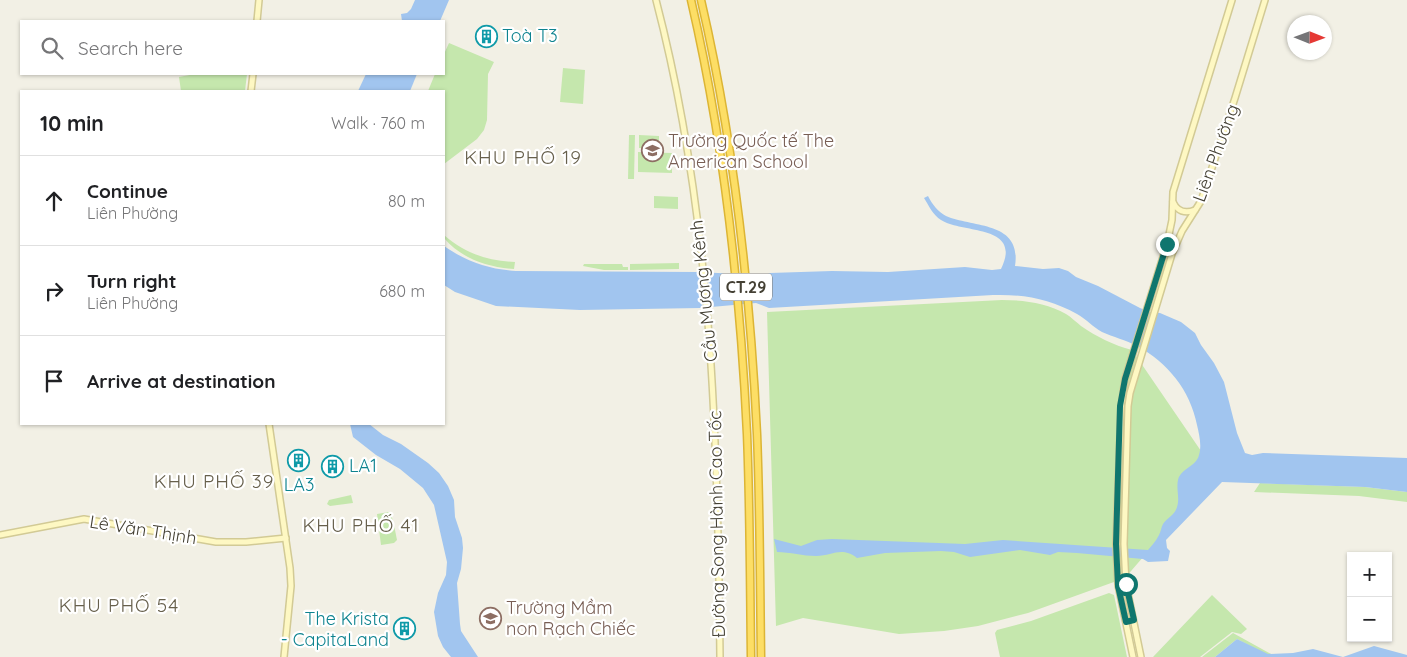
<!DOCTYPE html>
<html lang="en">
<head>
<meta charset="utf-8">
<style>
  body { margin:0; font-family:Quicksand,sans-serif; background:#f2f2f2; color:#202124 }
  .controls { position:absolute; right:15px; bottom:15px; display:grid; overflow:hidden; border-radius:0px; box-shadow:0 1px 4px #0004 }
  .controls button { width:45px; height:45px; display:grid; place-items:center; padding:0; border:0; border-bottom:1px solid #e0e0e0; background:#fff; color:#202124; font:25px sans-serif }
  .compass { position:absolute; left:1287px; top:15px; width:45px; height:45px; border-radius:50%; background:#fff; box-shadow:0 1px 4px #0004; rotate:91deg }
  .stop { position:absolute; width:15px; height:15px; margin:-11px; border:4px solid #0f766e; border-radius:50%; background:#fff }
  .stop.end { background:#0f766e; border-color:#fff; box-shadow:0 1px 5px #0008 }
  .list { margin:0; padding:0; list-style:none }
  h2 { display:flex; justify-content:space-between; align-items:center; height:65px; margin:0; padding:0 20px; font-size:21px }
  h2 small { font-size:16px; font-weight:400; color:#757577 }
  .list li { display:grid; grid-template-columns:32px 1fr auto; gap:15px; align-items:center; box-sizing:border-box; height:90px; padding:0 20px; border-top:1px solid #e0e0e0 }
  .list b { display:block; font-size:19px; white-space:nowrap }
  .list p { margin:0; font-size:16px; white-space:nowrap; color:#757577 }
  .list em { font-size:16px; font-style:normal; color:#757577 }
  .icon { flex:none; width:28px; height:28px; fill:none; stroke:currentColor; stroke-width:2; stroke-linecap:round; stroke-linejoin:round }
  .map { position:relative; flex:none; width:1407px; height:657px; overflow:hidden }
  .search { position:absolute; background:#fff; box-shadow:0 1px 4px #0004; left:20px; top:20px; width:425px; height:55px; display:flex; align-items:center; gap:12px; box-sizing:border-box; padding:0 18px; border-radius:0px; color:#757577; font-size:19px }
  .panel { position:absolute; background:#fff; box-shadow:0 1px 4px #0004; left:20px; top:90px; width:425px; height:335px; border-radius:0px }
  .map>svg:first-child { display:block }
  .green { fill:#c5e7ad }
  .water { fill:#a1c5ef }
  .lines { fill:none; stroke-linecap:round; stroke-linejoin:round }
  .secondary-casing { stroke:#d2ca95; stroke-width:8 }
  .highway-casing { stroke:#dcb535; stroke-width:9 }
  .secondary { stroke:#fef8c3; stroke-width:5 }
  .highway { stroke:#fdde65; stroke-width:6 }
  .route { stroke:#0f766e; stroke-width:6 }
  .labels { text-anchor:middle; stroke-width:4.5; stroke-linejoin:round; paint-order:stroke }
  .shield { fill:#fff; stroke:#7c7971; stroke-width:1 }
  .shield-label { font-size:16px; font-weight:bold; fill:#444034 }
  .culture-label { font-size:18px; fill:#0d838f; stroke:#fff; text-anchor:start }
  .education-label { font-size:18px; fill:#785e54; stroke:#fff; text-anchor:start }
  .street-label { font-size:18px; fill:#444034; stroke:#fff }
  .neighbourhood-label { font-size:19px; letter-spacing:1px; fill:#67604c; stroke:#fff }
</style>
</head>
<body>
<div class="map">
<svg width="1407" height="657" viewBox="0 0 1407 657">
  <rect width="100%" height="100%" fill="#f2f0e5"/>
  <g class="green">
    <path d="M449,43l45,19 -6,12 -1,46 -3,10 -7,9 -33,25v-73h-16l7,-17h9v-20z"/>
    <path d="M563,68l22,2 -2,34 -23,-2z"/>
    <path d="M195,74h52l-2,17h-64l-2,-14z"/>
    <path d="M629,135h6l-1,44h-6z"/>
    <path d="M639,135l20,1v13l-20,-1z"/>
    <path d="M638,152l34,1v20l-34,-1z"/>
    <path d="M654,196l24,1v12l-24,-1z"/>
    <path d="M444,235c20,18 44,26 71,27l-1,7c-27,-2 -52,-10 -70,-31z"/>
    <path d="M679,263v6l-49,1v-6z"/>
    <path d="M584,264h38l1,3h5v3h-24l-21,-4z"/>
    <path d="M1002,300c22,0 45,3 64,14 5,3 10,8 15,12 16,11 32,19 51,24l82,120v5l-89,103 -97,35 -50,13 -34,5 -45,3 -96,-16 -27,8 -9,-314z"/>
    <path d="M1260,483l105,4 42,5v10l-48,-6 -105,-4z"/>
    <path d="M351,495l2,8 -23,3 -3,-2 2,-4z"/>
    <path d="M389,512l4,8 4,20 -3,3 -13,2 -4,-31z"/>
    <path d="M1109,593l5,2 13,62h-127l-5,-24 2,-3 34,-9z"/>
    <path d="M1212,595l35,34 -6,5 -9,-2 -32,25h-47z"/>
    <path d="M1233,633l38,21h-5l-29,-15 -22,18h-13z"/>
  </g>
  <g class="water">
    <path d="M415,0h34l-9,21h-38l-1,-7 6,-1 4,-4z"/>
    <path d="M366,74h51l-7,17h-52z"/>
    <path d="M928,196c4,8 10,16 18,20 28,12 76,5 69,50l28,3 16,-1 9,3 8,6 22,9 42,22 10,4 10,1 21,9 14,11 6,12 13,18 10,19 13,51 8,20 7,2 11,-2 144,5v34l-42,-5 -143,-5 -56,58 1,8 3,3 -2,10 -20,1 -5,-3 -66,-6 -19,-1 -8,3 -30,-5 -50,7 -16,-5 -13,-1 -56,2 -28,5c-16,-12 -24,-2 -41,-2 -13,0 -26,-4 -39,-4l-3,-13 27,7 16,-6 15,-1 133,5 38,-4 145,10c4,-5 8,-9 11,-15 2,-4 2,-7 4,-11 4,-6 12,-9 14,-17 3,-9 -1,-18 1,-27 3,-12 18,-13 21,-25 3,-10 0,-21 -2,-30 -7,-35 -29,-62 -60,-79 -11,-6 -24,-9 -35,-14 -9,-5 -16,-13 -25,-18 -27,-15 -53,-20 -84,-19l-224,13 -13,-5 -56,5 -120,2 -84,-4 -41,-14 -11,-7v-39c23,16 44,23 72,25l181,1 42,2 93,-3 56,1 77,-5 27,3 9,-1c22,-45 -38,-35 -60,-49 -8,-5 -12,-14 -17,-22z"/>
    <path d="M350,424h19l14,11 18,9 27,19 11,10 9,13 6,14 1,17 7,21 1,10 -2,21 -4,14 3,41 1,7 17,26h-27l-8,-10 -5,-11 -4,-24 4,-19 8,-18 1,-13 -13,-57 -11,-17 -23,-19 -24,-14 -23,-18z"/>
    <path d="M1237,639l31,15 25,-1 20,-4 30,8 31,-11 33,9v2h-192z"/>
  </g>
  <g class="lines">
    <defs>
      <g id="secondary">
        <path d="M656,0c56,214 62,437 64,657"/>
        <path d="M257,21l2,-21"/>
        <path d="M251,91l2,-17"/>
        <path d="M1173,202c4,9 12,12 22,8"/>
        <path d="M269,424l21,144 1,18 -7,71"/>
        <path d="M0,535l84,-16 132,23h30l40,-4"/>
        <path d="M1133,657l-15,-72 -2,-41 5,-137 4,-28 42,-135 5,-24 1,-28 59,-192"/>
        <path d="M1141,657l-15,-73 -2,-40 4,-138 2,-13 42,-139 10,-23 19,-30 34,-103 30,-98"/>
      </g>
      <g id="highway">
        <path d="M691,0c33,142 49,288 56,434 3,74 3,149 4,223"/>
        <path d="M701,0c33,142 49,288 56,434 3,74 3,149 4,223"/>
      </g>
    </defs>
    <use href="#secondary" class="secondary-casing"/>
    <use href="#highway" class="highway-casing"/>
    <use href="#secondary" class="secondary"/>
    <use href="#highway" class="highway"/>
  </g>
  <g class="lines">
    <path class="route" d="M1126,584l8,36 -8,2 -8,-36 -2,-42 4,-138 5,-27 42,-135"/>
  </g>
  <defs>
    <symbol id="building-ring" viewBox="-11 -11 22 22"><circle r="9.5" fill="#fff" stroke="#0f9aa8" stroke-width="1.5"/><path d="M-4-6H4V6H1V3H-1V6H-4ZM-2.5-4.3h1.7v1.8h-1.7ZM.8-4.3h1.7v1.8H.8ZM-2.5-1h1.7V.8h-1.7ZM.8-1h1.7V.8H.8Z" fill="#0f9aa8"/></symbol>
    <symbol id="school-ring" viewBox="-11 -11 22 22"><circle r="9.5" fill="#fff" stroke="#8d6e63" stroke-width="1.5"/><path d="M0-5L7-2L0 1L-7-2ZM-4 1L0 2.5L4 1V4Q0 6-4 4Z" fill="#8d6e63"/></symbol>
  </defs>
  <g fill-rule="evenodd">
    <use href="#building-ring" x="474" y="24" width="25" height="25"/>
    <use href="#school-ring" x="640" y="138" width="25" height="25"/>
    <use href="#building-ring" x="286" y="448" width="25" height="25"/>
    <use href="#building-ring" x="320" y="454" width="25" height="25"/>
    <use href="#school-ring" x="478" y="606" width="25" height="25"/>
    <use href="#building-ring" x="392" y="616" width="25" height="25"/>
  </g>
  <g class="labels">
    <rect class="shield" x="720" y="273.5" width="52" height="27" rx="4"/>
    <g class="shield-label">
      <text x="746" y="293">CT.29</text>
    </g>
    <g class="culture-label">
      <text x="502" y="42">Toà T3</text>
      <text x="349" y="472">LA1</text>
      <text x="299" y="491" text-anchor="middle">LA3</text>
      <text x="389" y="625" text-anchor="end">The Krista<tspan x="389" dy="21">- CapitaLand</tspan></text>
    </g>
    <g class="education-label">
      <text x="668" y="147">Trường Quốc tế The<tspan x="668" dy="21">American School</tspan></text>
      <text x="506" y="614">Trường Mầm<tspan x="506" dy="21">non Rạch Chiếc</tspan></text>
    </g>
    <g class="street-label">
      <text transform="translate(1216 153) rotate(-70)" y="6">Liên Phường</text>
      <text transform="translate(704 291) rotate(-96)" y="6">Cầu Mương Kênh</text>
      <text transform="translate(717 524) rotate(-91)" y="6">Đường Song Hành Cao Tốc</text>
      <text transform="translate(143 530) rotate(9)" y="6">Lê Văn Thịnh</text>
    </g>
    <g class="neighbourhood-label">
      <text x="523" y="164">KHU PHỐ 19</text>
      <text x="214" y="488">KHU PHỐ 39</text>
      <text x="361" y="532">KHU PHỐ 41</text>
      <text x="119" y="612">KHU PHỐ 54</text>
    </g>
  </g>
</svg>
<div class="controls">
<button>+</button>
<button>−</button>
</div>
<svg class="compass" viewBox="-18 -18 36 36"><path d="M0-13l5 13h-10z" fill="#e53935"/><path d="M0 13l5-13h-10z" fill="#757577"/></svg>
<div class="stop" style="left:1126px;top:584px"></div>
<div class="stop end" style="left:1167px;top:244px"></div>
<div class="search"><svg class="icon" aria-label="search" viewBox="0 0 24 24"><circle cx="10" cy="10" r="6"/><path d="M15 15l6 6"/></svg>Search here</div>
<section class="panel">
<h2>10 min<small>Walk · 760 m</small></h2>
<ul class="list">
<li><svg class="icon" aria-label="ahead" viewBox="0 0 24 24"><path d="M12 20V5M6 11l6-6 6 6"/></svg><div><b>Continue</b><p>Liên Phường</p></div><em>80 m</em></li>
<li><svg class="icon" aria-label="right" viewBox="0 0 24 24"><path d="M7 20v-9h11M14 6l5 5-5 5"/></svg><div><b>Turn right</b><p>Liên Phường</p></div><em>680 m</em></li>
<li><svg class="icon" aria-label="arrive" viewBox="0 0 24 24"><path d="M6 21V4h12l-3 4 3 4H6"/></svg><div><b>Arrive at destination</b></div></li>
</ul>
</section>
</div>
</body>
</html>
